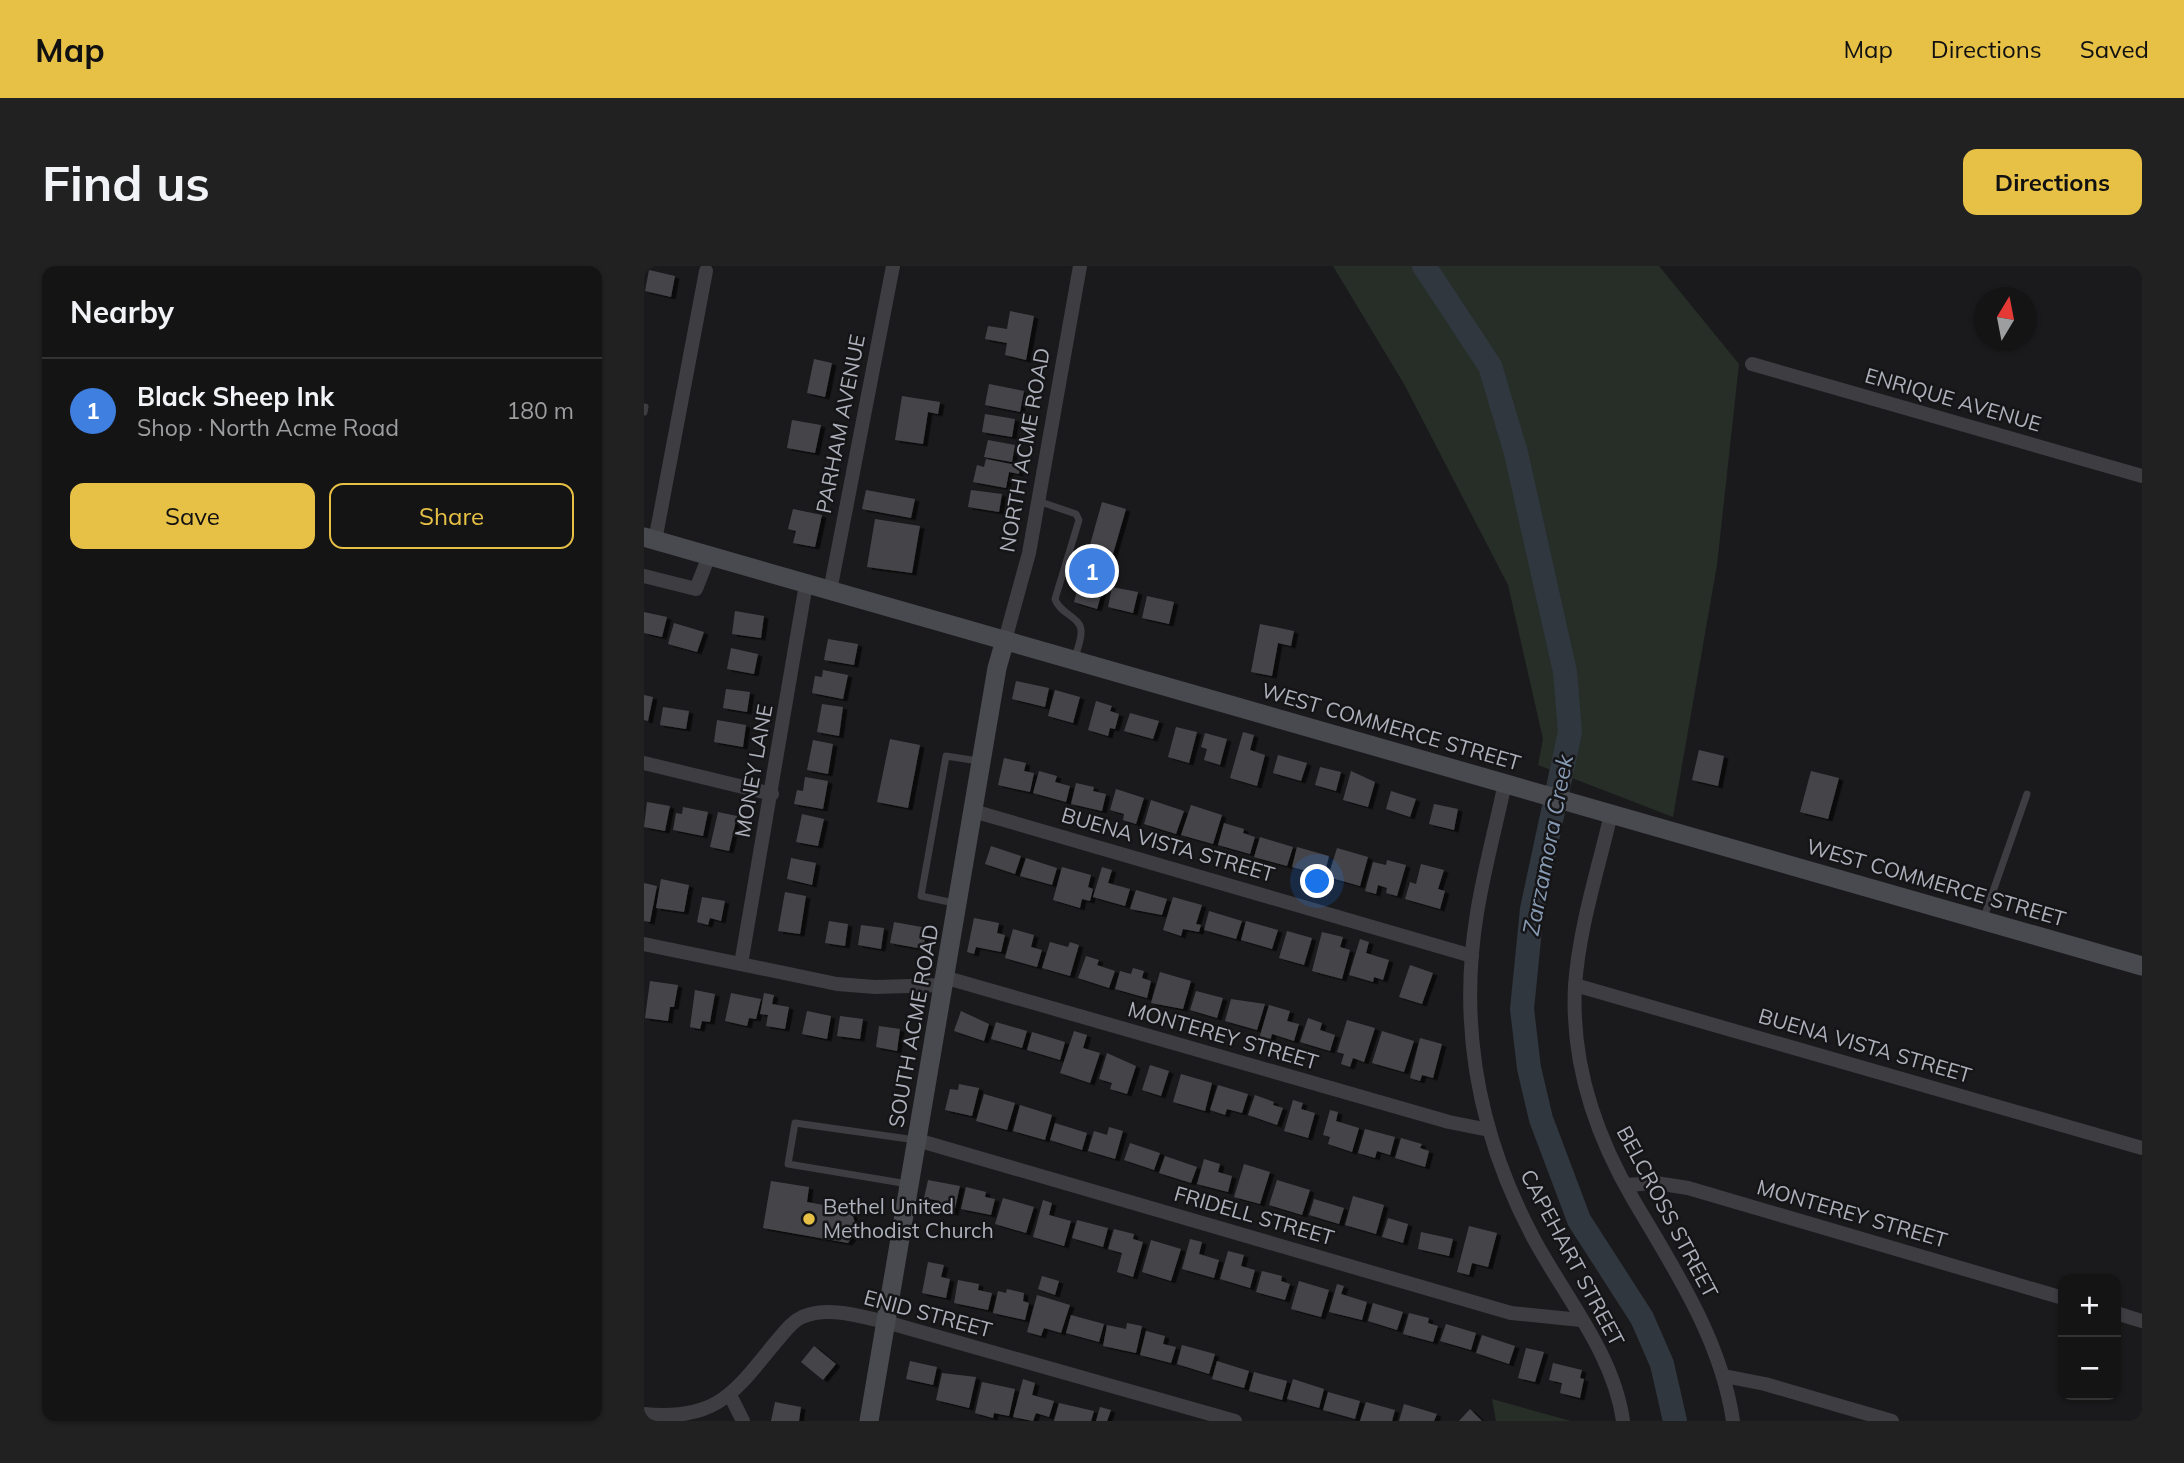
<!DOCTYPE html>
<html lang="en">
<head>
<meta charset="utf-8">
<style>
  body { margin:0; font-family:Mulish,sans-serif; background:#212122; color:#f1f3f6 }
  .controls { position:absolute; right:21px; bottom:21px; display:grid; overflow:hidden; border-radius:14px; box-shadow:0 2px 5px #0004 }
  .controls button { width:63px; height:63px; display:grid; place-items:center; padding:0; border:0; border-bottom:2px solid #333334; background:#141415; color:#f1f3f6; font:35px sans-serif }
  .compass { position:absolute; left:1330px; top:21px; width:63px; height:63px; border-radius:50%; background:#141415; box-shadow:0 2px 5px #0004; rotate:10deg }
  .you { position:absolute; left:674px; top:616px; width:24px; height:24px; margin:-18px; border:5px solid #fff; border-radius:50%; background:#1a73e8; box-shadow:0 0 0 10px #1a73e833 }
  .badge { display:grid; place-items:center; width:46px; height:46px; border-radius:50%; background:#e7c046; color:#fff; font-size:23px; font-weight:700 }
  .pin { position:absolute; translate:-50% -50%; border:4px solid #fff; box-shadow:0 2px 7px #0006 }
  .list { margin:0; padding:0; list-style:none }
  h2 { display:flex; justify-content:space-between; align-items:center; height:91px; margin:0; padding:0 28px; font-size:30px }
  h2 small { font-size:23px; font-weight:400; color:#9d9ea0 }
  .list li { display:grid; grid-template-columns:46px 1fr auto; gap:21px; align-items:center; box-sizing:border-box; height:105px; padding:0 28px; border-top:2px solid #333334 }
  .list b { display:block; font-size:26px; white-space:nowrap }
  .list p { margin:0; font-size:23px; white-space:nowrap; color:#9d9ea0 }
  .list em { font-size:23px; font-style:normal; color:#9d9ea0 }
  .actions { display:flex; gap:14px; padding:21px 28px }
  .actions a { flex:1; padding:16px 0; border:2px solid #e7c046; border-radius:14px; text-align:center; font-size:24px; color:#e7c046 }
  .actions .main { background:#e7c046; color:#111 }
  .map { position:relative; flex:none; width:1498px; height:1155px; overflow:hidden; border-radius:14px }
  header { display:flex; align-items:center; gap:42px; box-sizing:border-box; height:98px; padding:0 35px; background:#e7c046; color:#111 }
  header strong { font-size:33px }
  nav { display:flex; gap:38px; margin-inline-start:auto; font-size:24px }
  .intro { display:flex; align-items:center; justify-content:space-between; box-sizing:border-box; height:168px; padding:0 42px }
  h1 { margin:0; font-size:49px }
  .button { padding:18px 32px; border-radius:14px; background:#e7c046; color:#111; font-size:24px; font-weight:700 }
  main { display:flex; gap:42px; padding:0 42px }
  aside { flex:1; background:#141415; border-radius:14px; box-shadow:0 2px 5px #0004 }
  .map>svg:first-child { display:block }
  .green { fill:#262e27 }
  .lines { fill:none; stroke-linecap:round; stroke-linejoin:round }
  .river { stroke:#30373f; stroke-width:24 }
  .building { fill:#444549; filter:url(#shadow) }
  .lane { stroke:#3d3d42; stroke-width:7 }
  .street { stroke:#3d3d42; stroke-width:14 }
  .secondary { stroke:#494a50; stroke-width:19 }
  .poi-dot { fill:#e7c046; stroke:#151517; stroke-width:2.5 }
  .labels { text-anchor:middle; stroke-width:5; stroke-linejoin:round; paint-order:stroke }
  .street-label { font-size:21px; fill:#adb0ba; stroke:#151517 }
  .poi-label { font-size:21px; fill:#adb0ba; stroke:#151517; text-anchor:start }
  .water-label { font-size:23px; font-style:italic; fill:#879ab3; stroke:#151517 }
</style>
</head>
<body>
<header>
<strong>Map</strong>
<nav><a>Map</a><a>Directions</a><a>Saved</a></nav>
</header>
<div class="intro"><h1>Find us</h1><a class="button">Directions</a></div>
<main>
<aside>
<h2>Nearby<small></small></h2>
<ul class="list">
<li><span class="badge" style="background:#3f7fe0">1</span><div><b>Black Sheep Ink</b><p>Shop · North Acme Road</p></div><em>180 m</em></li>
</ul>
<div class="actions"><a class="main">Save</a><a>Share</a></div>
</aside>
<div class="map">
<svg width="1498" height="1155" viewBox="0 0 1498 1155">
  <defs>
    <filter id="shadow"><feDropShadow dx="4.5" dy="2.5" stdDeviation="0" flood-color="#0009"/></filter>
  </defs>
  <rect width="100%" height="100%" fill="#1a1a1c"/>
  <g class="green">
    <path d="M689,0h326l80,98 -22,201 -44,252 -135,-52 5,-26 -35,-154 -104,-201z"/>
    <path d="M848,1133l79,22h-75z"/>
  </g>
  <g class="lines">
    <path class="river" d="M780,0l66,100 26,87 49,219 5,60 -38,177 -10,100 7,59 12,51 38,101 63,98 20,46 13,57"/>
  </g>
  <g class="building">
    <path d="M5,4l26,6 -4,21 -26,-6z"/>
    <path d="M366,45l24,5 -8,44 -21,-5 2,-12 -22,-4 3,-13 19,3z"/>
    <path d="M170,93l18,4 -7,34 -18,-4z"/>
    <path d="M345,118l35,7 -4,21 -35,-7z"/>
    <path d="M258,130l38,6 -2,12 -10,-2 -5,32 -28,-4z"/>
    <path d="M341,148l30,5 -3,18 -30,-5z"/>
    <path d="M148,154l29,5 -6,28 -28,-5z"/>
    <path d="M344,174l27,5 -3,17 -28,-5z"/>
    <path d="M342,193l34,7 -1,8 -10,-2 -3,16 -33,-6 4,-17 7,2z"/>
    <path d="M222,224l49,9 -4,19 -49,-9z"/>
    <path d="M327,224l31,4 -3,18 -31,-5z"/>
    <path d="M458,236l24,7 -29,100 -23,-7z"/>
    <path d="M149,243l29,6 -7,32 -22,-4 3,-12 -8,-2z"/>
    <path d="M231,253l45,7 -8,47 -45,-6z"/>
    <path d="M468,321l26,5 -5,21 -25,-6z"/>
    <path d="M503,330l27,6 -5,22 -27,-6z"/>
    <path d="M91,345l29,5 -3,22 -29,-4z"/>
    <path d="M0,346l23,5 -5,20 -18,-4z"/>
    <path d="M30,357l30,9 -7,20 -29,-8z"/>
    <path d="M616,358l34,7 -3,15 -13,-3 -6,33 -21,-4z"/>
    <path d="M184,373l30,5 -4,21 -30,-5z"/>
    <path d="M87,382l27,6 -4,20 -27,-5z"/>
    <path d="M179,404l25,5 -5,24 -31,-6 3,-17 7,1z"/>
    <path d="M372,415l33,7 -4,19 -33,-8z"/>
    <path d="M82,423l24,3 -3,20 -24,-4z"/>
    <path d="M411,424l25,7 -7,26 -25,-7z"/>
    <path d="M0,429l9,2 -5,24 -4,-1z"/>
    <path d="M452,435l16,5 -2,5 9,3 -4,15 -5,-1 -2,8 -20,-6z"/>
    <path d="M178,438l21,3 -4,29 -22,-4z"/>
    <path d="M19,441l26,4 -3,18 -26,-4z"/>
    <path d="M486,447l29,8 -6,18 -29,-8z"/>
    <path d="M73,454l29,5 -3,22 -29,-5z"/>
    <path d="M532,461l21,5 -8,31 -21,-6z"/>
    <path d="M599,466l11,3 -4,15 15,5 -8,31 -27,-8z"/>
    <path d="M561,467l22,6 -7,26 -16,-5 3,-11 -6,-2z"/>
    <path d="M246,473l30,6 -12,63 -31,-6z"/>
    <path d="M169,474l20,4 -5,30 -21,-4z"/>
    <path d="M1055,484l25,6 -6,30 -26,-6z"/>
    <path d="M634,489l29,8 -6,18 -28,-8z"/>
    <path d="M360,492l22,5 -2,8 10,2 -4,19 -32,-7z"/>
    <path d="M676,501l21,5 -5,19 -21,-6z"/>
    <path d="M395,505l18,5 -2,6 15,4 -4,16 -33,-9z"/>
    <path d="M707,505l24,11 -7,25 -25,-7z"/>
    <path d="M1167,505l28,7 -11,41 -28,-7z"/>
    <path d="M161,511l23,4 -5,28 -29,-5 3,-14 6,1z"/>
    <path d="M432,517l18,4 -1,4 13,3 -4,17 -31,-7z"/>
    <path d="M472,523l28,9 -8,26 -13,-4 1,-6 -14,-4z"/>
    <path d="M747,525l25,8 -6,18 -24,-8z"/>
    <path d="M507,534l33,11 -8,23 -32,-10z"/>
    <path d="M3,536l23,4 -5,25 -21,-4z"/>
    <path d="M790,538l24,5 -4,21 -25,-6z"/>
    <path d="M547,539l31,10 -9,29 -32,-9z"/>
    <path d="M39,541l25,5 -5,24 -30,-6 3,-17 6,1z"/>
    <path d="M74,546l19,4 -8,35 -19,-4z"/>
    <path d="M158,548l22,5 -6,27 -22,-4z"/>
    <path d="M580,557l20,6 -1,4 12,4 -5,17 -32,-9z"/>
    <path d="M616,571l33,10 -6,19 -33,-9z"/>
    <path d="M347,580l30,10 -6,18 -30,-10z"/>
    <path d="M653,581l32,9 -5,20 -32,-9z"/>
    <path d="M693,582l31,9 -8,29 -32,-9z"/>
    <path d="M147,592l25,5 -4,22 -25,-6z"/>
    <path d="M382,592l31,10 -5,17 -32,-9z"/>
    <path d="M743,594l19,5 -9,31 -11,-3 1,-5 -9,-3 -2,9 -11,-3 8,-29 13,3z"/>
    <path d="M777,598l23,6 -6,19 7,2 -5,18 -35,-10 5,-17 6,2z"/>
    <path d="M418,601l29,8 -3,12 5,2 -3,12 -8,-2 -2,9 -27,-8z"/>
    <path d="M458,601l10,3 -4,13 22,6 -5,17 -32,-9z"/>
    <path d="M17,613l28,6 -5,27 -28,-4z"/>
    <path d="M0,617l13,3 -7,36 -6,-1z"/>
    <path d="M492,624l31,9 -5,16 -32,-6z"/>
    <path d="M141,626l21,4 -6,38 -22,-3z"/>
    <path d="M58,631l23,4 -4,20 -11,-3 -2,7 -11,-3z"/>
    <path d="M529,631l29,8 -6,19 5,1 -2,7 -16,-3 -2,7 -18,-6z"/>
    <path d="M565,645l33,10 -6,18 -32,-9z"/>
    <path d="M330,652l25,5 -2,10 8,2 -4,17 -25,-5 -2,7 -7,-2z"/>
    <path d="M185,655l19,3 -3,22 -20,-3z"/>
    <path d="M602,655l32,9 -6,19 -31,-9z"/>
    <path d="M250,656l33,6 -4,21 -33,-6z"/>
    <path d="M217,659l23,3 -3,21 -23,-4z"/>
    <path d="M369,663l21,6 -3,12 11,3 -5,17 -32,-9z"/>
    <path d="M643,665l25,7 -8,27 -25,-7z"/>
    <path d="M678,666l21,5 -3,10 10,3 -8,29 -30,-8z"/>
    <path d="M716,673l9,3 -3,11 23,7 -6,20 -9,-3 -1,5 -24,-7z"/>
    <path d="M406,676l18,5 2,-5 9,3 -9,31 -28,-8z"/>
    <path d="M442,690l13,4 -2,5 18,6 -6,17 -31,-10z"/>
    <path d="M766,699l23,8 -11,31 -23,-7z"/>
    <path d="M489,702l11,3 -2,7 9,3 -4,17 -32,-9 5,-18 11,3z"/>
    <path d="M516,706l31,9 -8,28 -32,-6z"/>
    <path d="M6,715l28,4 -4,22h-4l-2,14 -23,-3z"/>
    <path d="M51,724l20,4 -5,28 -8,-1 -2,8 -10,-2z"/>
    <path d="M552,725l27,7 -6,20 -27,-8z"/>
    <path d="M87,727l30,6 -5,20 -7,-1 -2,8 -22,-5z"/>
    <path d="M120,727l10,2 -2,9 17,3 -4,22 -19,-3 2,-11 -8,-1z"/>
    <path d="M587,733l34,5 -8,26 -32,-9z"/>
    <path d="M625,739l21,6 -3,10 12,3 -5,17 -22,-7 -3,11 -11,-3z"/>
    <path d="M163,745l24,5 -4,23 -25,-5z"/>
    <path d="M317,745l28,13 -5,17 -30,-10z"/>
    <path d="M196,750l23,3 -3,20 -23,-3z"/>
    <path d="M664,752l14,5 -2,7 15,5 -5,16 -30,-9z"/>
    <path d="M703,754l28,8 -11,34 -11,-4 -3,9 -9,-3 3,-10 -7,-2z"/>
    <path d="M352,756l31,9 -5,17 -31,-9z"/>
    <path d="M235,760l21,3 -3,22 -21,-4z"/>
    <path d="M430,765l13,4 -4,13 17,5 -10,30 -30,-10z"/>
    <path d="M738,765l32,10 -10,31 -32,-9z"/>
    <path d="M388,766l33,10 -5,18 -33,-10z"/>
    <path d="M776,772l22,6 -9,34 -11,-3 -2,6 -10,-3z"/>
    <path d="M463,787l29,13 -9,28 -17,-5 2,-6 -13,-4z"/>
    <path d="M506,799l19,6 -8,25 -19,-6z"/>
    <path d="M537,808l31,9 -7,28 -32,-9z"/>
    <path d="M315,818l20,4 -7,28 -27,-6 5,-21 8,1z"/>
    <path d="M574,819l30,9 -6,19 -15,-4 -2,6 -15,-5z"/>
    <path d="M340,828l31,9 -8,27 -31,-9z"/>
    <path d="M611,829l19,7 -1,3 10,3 -6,17 -29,-10z"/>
    <path d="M649,834l10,3 -2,6 14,4 -7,25 -24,-7z"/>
    <path d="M376,839l32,10 -7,25 -32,-9z"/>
    <path d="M686,844l8,2 -2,9 23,7 -7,24 -24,-8 2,-7 -7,-2z"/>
    <path d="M411,857l32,10 -5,17 -32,-10z"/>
    <path d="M465,861l14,4 -8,28 -27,-8 6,-20 13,4z"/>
    <path d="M721,863l30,8 -5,18 -13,-4 -2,7 -17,-5z"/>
    <path d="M757,872l21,6 -2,4 9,3 -4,16 -30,-9z"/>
    <path d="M486,877l30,10 -6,17 -30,-10z"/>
    <path d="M521,890l32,11 -6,16 -32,-10z"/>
    <path d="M560,893l16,5 -2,8 14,4 -4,16 -31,-8z"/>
    <path d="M600,898l26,8 -10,32 -26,-7z"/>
    <path d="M284,914l32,6 -6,27 -16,-3 2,-9 -16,-3z"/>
    <path d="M633,914l33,10 -8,25 -33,-10z"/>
    <path d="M127,915l38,6 -2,15 44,8 6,20 -9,13 -85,-15z"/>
    <path d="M322,921l20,5 -1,5 10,2 -4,16 -30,-6z"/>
    <path d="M709,930l31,9 -8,29 -31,-9z"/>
    <path d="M359,932l31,9 -8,26 -31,-9z"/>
    <path d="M670,933l30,9 -5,16 -30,-9z"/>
    <path d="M399,934l9,3 -3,12 22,6 -7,25 -31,-9z"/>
    <path d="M744,952l20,6 -5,19 -21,-6z"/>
    <path d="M433,954l31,8 -5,19 -31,-9z"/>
    <path d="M825,960l28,7 -9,34 -16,-4 -3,12 -12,-3z"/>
    <path d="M470,963l20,5 -1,5 10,3 -10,35 -16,-5 5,-19 -14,-4z"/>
    <path d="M777,966l32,7 -4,17 -31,-7z"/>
    <path d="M546,973l12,3 -3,12 20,6 -5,18 -32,-9z"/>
    <path d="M507,974l30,9 -10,32 -29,-9z"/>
    <path d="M584,985l16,4 -3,11 14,4 -5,18 -30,-9z"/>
    <path d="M284,996l16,3 -3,12 9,2 -4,19 -24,-5z"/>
    <path d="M618,1005l20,5 -1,5 9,3 -5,16 -29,-8z"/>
    <path d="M398,1010l17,5 -4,14 -17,-6z"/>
    <path d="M314,1014l21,4 -1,6 14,3 -4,17 -34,-7z"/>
    <path d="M655,1015l30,9 -8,27 -30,-8z"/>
    <path d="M693,1018l7,2 -3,8 26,8 -5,18 -33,-8z"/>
    <path d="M363,1023l17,4 -1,8 6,2 -4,17 -32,-7 5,-22 8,2z"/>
    <path d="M393,1029l33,10 -9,28 -17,-5 -3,8 -14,-4z"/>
    <path d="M729,1037l30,9 -6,18 -29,-9z"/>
    <path d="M765,1047l20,5 -1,5 10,3 -5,16 -30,-8z"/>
    <path d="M427,1049l33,9 -5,18 -33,-9z"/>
    <path d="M483,1057l15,3 -6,27 -33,-7 4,-21 19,4z"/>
    <path d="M802,1058l30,9 -5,17 -31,-9z"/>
    <path d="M502,1065l19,5 -2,8 13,3 -5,16 -31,-8z"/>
    <path d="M838,1069l33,11 -6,18 -33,-11z"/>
    <path d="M538,1079l33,9 -6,20 -32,-10z"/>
    <path d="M170,1080l22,18 -13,16 -22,-18z"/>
    <path d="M882,1082l18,4 -9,30 -17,-4z"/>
    <path d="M266,1095l27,6 -4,18 -27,-6z"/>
    <path d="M573,1095l32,10 -5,17 -32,-9z"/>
    <path d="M909,1097l29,7 -2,8 4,1 -4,19 -20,-5 2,-10 -13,-3z"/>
    <path d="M610,1106l33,9 -5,19 -33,-9z"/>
    <path d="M298,1107l34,4 -7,31 -33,-8z"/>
    <path d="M379,1113l12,4 -3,12 22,6 -5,16 -13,-4 -3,8 -20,-4z"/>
    <path d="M649,1113l31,10 -5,19 -32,-9z"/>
    <path d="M338,1116l33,7 -6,27 -15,-3 -1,5 -18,-5z"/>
    <path d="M684,1126l32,9 -5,18 -32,-9z"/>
    <path d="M131,1136l26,5 -2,14h-28z"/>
    <path d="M722,1136l29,8 -3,11h-32z"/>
    <path d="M415,1137l35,8 -3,10h-37z"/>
    <path d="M760,1138l33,10 -3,7h-35z"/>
    <path d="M456,1141l11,3 -4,11h-11z"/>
    <path d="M826,1143l12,12h-23z"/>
  </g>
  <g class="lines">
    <g class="lane">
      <path d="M0,146l1,-5"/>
      <path d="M394,235l38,13 3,6 -24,79c4,14 25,18 26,31 1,9 -4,21 -7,29"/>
      <path d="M310,637l-33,-7 25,-140 32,5"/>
      <path d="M1339,654l44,-126"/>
      <path d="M264,918l-120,-20 7,-41 121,17"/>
    </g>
    <g class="street">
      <path d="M1108,98l390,112"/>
      <path d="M11,275l51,-270"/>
      <path d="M0,310l52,13 13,-33"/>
      <path d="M186,325l63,-325"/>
      <path d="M361,374l24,-87 51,-287"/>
      <path d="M0,497l128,31"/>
      <path d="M861,517c-9,43 -21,86 -28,130 -19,115 3,226 58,328 31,57 79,114 88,180"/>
      <path d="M329,545l499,145"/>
      <path d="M967,548c-13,56 -32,114 -36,172 -4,76 20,148 58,213 41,70 88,140 100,222"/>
      <path d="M0,678l193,40 38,3 70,-2"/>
      <path d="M97,698l65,-380"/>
      <path d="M303,712l502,144 40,8"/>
      <path d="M931,719l567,163"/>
      <path d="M273,874l594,173 70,7"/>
      <path d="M982,919l30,-2 32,5 375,110"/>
      <path d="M1472,1047l26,8"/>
      <path d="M1080,1110l41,8 127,37"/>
      <path d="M87,1131l12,24"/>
      <path d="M0,1148c73,7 90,-21 131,-71 8,-9 16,-21 27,-26 27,-11 57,-1 84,5l349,99"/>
    </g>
    <g class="secondary">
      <path d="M0,271l1498,429"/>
      <path d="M225,1155l128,-753 8,-28"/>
    </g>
  </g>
  <circle class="poi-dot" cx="165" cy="953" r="7"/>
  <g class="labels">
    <g class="street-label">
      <text transform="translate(1309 134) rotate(16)" y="7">ENRIQUE AVENUE</text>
      <text transform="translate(197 158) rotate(-79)" y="7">PARHAM AVENUE</text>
      <text transform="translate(381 184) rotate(-80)" y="7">NORTH ACME ROAD</text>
      <text transform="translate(747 461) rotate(16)" y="7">WEST COMMERCE STREET</text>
      <text transform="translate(110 505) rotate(-80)" y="7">MONEY LANE</text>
      <text transform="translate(524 579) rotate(16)" y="7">BUENA VISTA STREET</text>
      <text transform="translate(1292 617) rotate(16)" y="7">WEST COMMERCE STREET</text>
      <text transform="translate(270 760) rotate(-80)" y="7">SOUTH ACME ROAD</text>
      <text transform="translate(579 770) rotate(16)" y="7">MONTEREY STREET</text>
      <text transform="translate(1221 780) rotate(16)" y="7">BUENA VISTA STREET</text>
      <text transform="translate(1023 946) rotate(62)" y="7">BELCROSS STREET</text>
      <text transform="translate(1208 948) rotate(16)" y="7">MONTEREY STREET</text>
      <text transform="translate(610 950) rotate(16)" y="7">FRIDELL STREET</text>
      <text transform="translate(928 992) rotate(62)" y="7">CAPEHART STREET</text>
      <text transform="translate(284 1048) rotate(15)" y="7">ENID STREET</text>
    </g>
    <g class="poi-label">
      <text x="179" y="948">Bethel United<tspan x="179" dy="24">Methodist Church</tspan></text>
    </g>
    <g class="water-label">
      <text transform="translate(904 579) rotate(-79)" y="8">Zarzamora Creek</text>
    </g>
  </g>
</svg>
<div class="controls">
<button>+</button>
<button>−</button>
</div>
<svg class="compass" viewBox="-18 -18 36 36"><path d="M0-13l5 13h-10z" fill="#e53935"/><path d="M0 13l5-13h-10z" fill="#9d9ea0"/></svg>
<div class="you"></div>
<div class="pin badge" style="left:448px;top:305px;background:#3f7fe0">1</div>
</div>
</main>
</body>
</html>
